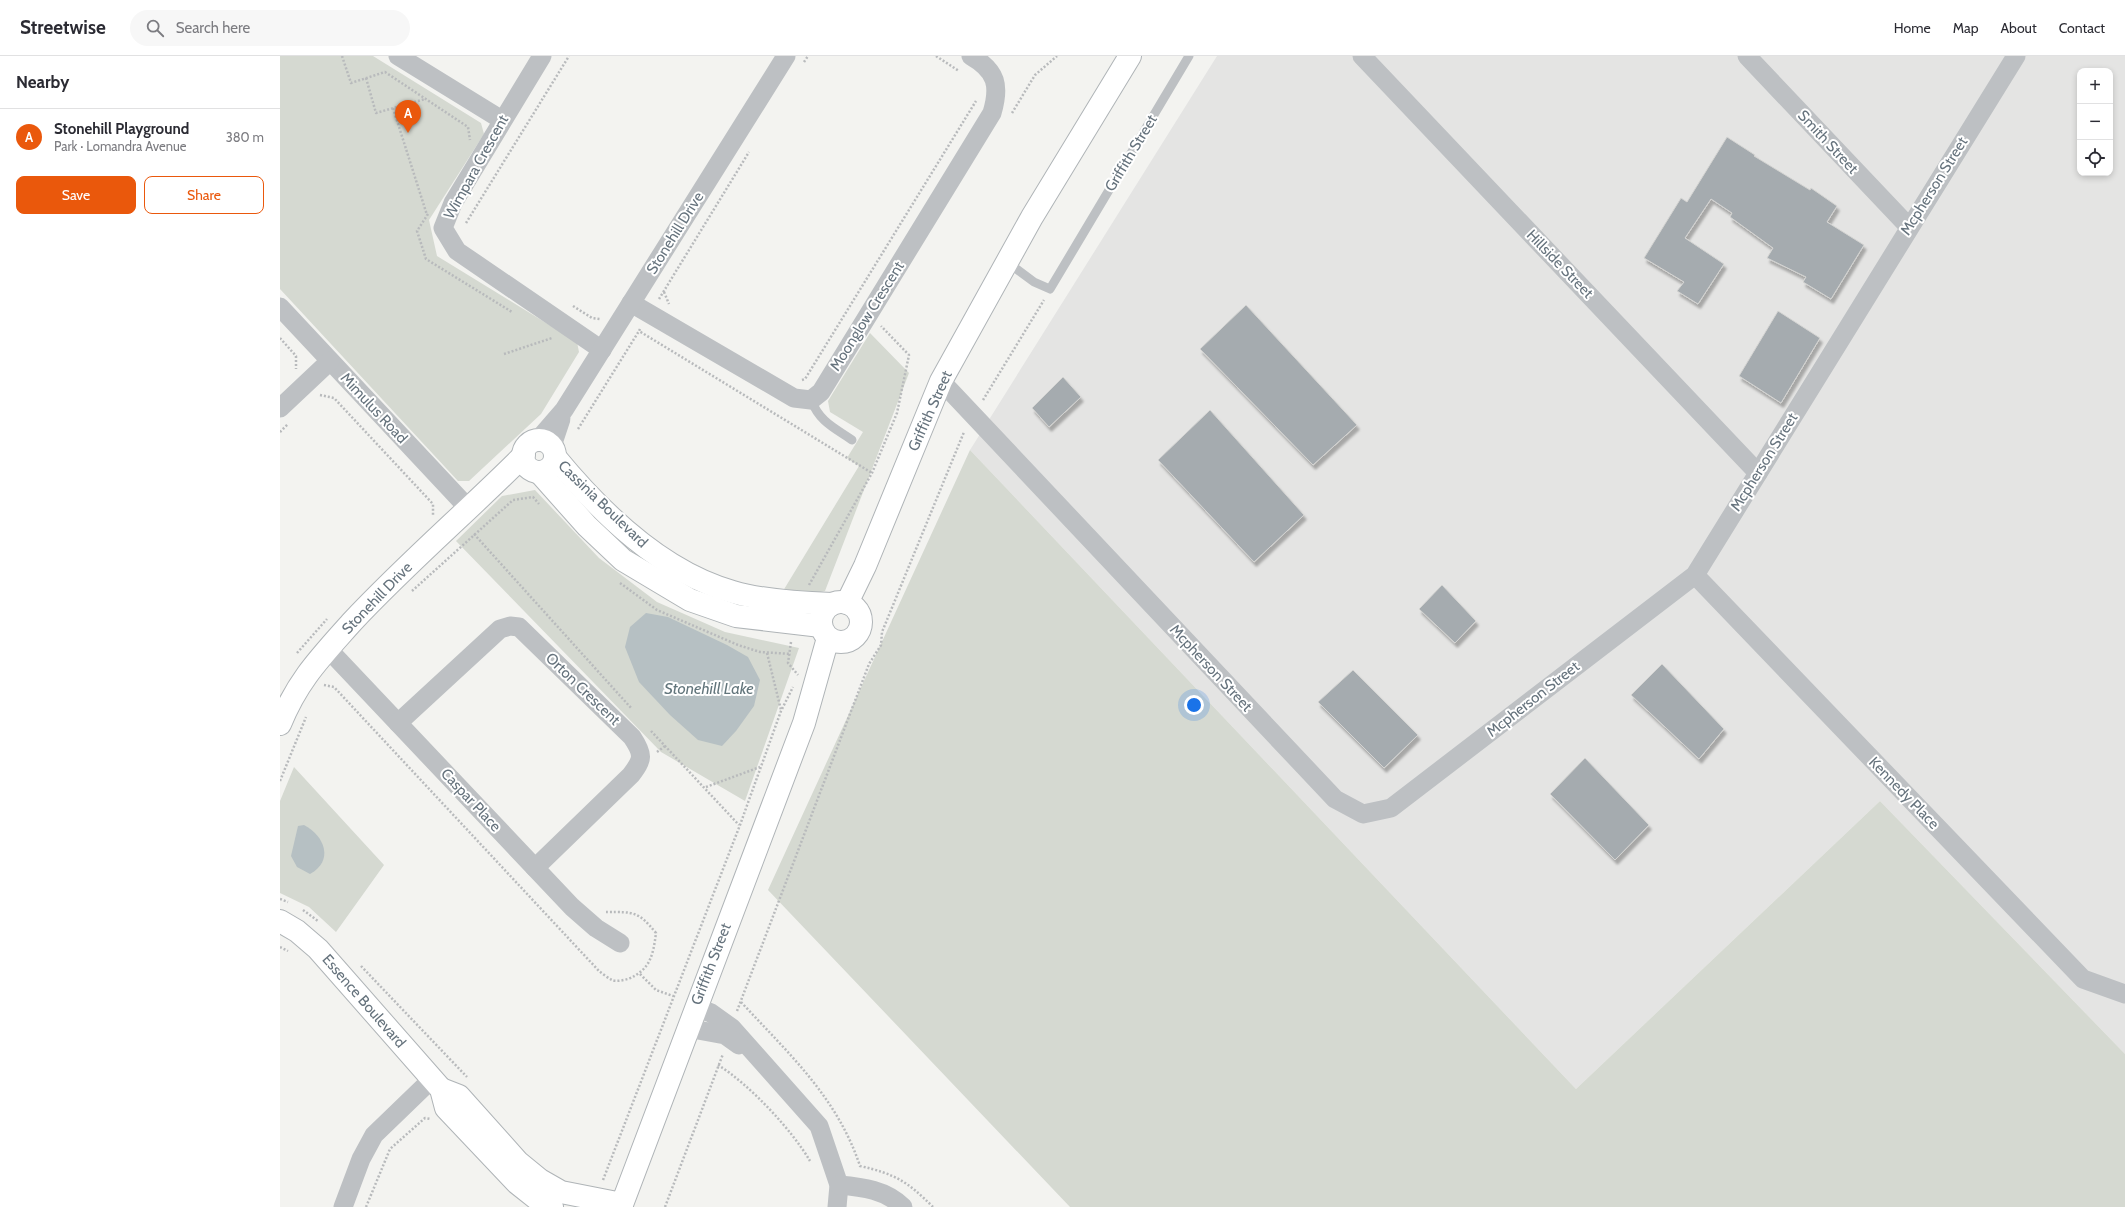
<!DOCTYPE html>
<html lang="en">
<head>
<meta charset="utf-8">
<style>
  body { margin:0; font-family:Cabin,sans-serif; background:#f7f7f7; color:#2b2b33 }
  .controls { position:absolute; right:12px; top:12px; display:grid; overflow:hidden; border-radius:8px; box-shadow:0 2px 6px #0003 }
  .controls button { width:36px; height:36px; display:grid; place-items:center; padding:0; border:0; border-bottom:1px solid #e1e1e2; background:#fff; color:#2b2b33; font:20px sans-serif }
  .you { position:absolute; left:914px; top:649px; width:14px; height:14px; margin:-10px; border:3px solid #fff; border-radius:50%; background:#1a73e8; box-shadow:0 0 0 6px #1a73e833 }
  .badge { display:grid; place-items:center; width:26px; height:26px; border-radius:50%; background:#ea580c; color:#fff; font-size:13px; font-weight:700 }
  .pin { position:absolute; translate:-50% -33px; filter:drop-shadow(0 1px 2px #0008) }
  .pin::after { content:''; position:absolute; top:21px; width:14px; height:12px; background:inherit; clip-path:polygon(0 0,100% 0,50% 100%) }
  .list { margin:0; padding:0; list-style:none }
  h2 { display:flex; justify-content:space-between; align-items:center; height:52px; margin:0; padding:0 16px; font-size:17px }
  h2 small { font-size:13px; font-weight:400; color:#7c7c81 }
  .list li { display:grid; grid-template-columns:26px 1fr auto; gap:12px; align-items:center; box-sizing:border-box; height:56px; padding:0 16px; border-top:1px solid #e1e1e2 }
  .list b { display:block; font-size:15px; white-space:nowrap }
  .list p { margin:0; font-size:13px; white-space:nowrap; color:#7c7c81 }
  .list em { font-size:13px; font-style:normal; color:#7c7c81 }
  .actions { display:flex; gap:8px; padding:12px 16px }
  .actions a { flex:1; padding:9px 0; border:1px solid #ea580c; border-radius:8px; text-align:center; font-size:14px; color:#ea580c }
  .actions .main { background:#ea580c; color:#fff }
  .icon { flex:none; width:22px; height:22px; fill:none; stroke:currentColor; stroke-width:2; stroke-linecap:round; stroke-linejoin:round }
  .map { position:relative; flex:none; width:1845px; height:1151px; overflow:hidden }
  header { display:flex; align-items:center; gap:24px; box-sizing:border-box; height:56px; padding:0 20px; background:#fff; border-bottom:1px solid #e1e1e2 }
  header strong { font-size:19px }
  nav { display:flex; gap:22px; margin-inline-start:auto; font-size:14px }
  .search { width:280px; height:36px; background:#f7f7f7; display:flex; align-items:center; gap:10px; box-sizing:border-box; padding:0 14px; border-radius:22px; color:#7c7c81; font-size:15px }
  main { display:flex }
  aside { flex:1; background:#fff }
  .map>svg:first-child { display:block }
  .built { fill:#e4e4e3; fill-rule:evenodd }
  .green { fill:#d5d9d1 }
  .water { fill:#b6c0c3 }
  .building { fill:#a5abaf; stroke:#d4d4d2; filter:url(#shadow) }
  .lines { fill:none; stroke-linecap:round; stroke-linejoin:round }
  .secondary-casing { stroke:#afb4b7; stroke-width:24 }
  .path { stroke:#b8babc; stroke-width:2.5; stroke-dasharray:2 2; stroke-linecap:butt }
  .lane { stroke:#bdc0c3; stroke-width:9 }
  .street { stroke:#bdc0c3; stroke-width:19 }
  .secondary { stroke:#fff; stroke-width:22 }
  .labels { text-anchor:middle; stroke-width:4; stroke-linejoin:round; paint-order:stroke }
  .street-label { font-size:15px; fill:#66737d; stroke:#fff }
  .water-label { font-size:16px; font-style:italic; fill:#62757b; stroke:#fff }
</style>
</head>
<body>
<header>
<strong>Streetwise</strong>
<div class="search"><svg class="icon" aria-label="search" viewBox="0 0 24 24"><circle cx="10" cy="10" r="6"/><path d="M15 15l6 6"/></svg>Search here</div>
<nav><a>Home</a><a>Map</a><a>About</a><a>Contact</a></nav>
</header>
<main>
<aside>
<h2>Nearby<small></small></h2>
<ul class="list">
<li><span class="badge">A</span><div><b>Stonehill Playground</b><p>Park · Lomandra Avenue</p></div><em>380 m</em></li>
</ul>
<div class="actions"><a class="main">Save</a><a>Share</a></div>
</aside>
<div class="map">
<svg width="1845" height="1151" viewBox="0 0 1845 1151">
  <defs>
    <filter id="shadow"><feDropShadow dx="2.5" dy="4.5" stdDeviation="1" flood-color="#0004"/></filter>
  </defs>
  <rect width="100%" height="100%" fill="#f3f3f0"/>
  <path class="built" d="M937,0h908v998l-245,-253 -304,288 -606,-639zM1800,15h30v102h-30z"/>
  <g class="green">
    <path d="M0,0h93l108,67 3,11 -55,86 8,36 140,86 2,10 -38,62 -72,67h-11l-178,-192z"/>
    <path d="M590,277l39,40 -84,218 -18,4 -24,-4 76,-125 -12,-8 16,-26 -33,-20 -2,-11z"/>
    <path d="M690,394l606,639 304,-288 245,253v153h-1055l-302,-317z"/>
    <path d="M255,434l64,68 58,44 68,30 74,16 -54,153 -84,-49 -205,-211 46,-45z"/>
    <path d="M14,711l90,98 -48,67 -27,-25 -29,-14v-92z"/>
  </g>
  <g class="water">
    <path d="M366,557l22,4 59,28 21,12 12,23 -6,26 -18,25 -14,15 -24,-6 -28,-25 -31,-33 -14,-35 5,-20z"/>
    <path d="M24,769c21,11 30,36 6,49l-13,-7 -6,-11 7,-30z"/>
  </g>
  <g class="building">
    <path d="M1447,81l28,18 -1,1 56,34 1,-2 26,18 -10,16 37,23 -33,54 -28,-17 3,-5 -39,-19 6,-10 -43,-31 2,-4 -21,-14 -26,39 39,26 -26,40 -21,-13 7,-9 -40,-24 37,-60 6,4z"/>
    <path d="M966,249l111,120 -44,40 -113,-116z"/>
    <path d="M1498,255l42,27 -39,65 -42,-27z"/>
    <path d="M783,321l18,20 -32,30 -17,-19z"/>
    <path d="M930,354l94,105 -50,47 -96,-102z"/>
    <path d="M1162,529l34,36 -21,22 -36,-34z"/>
    <path d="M1382,608l62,65 -25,30 -68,-64z"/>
    <path d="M1073,614l65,65 -34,33 -66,-66z"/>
    <path d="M1305,702l64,67 -34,35 -65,-66z"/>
  </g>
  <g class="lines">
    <defs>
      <g id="secondary">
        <circle cx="259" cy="400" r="16"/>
        <path d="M275,401c46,56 106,115 178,135 30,9 69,11 99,12"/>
        <path d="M259,416l48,54 36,34 67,40 46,16 85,10"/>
        <circle cx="561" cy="566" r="20"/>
        <path d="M567,547l18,-37 76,-185 91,-164 98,-161"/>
        <path d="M0,668c18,-44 40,-66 71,-101 55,-59 116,-111 173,-168"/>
        <path d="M0,865l17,10 21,18 123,140 5,19 71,75 24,19 11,5"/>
        <path d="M161,1033l18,7 59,66 22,18 21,12 61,12"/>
        <path d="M341,1151l183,-484 24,-85"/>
      </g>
    </defs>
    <use href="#secondary" class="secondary-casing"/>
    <g class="path">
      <path d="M62,0l9,27 34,-11 83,55 2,13"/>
      <path d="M656,0l23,15"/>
      <path d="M524,6l4,-6"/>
      <path d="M86,22l10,35 49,-14"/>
      <path d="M113,52l34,107"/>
      <path d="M732,57l23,-38 22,-19"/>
      <path d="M148,158l-11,17 9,28 86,53"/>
      <path d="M186,167l103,-167"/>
      <path d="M384,236l5,12"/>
      <path d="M379,243l90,-147"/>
      <path d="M293,250l19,12 8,1"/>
      <path d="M360,273l-1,2 233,142"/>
      <path d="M0,282l16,18v13"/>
      <path d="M224,298l48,-16"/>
      <path d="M522,324l3,-1 171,-278"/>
      <path d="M40,339l14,3 99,106v12"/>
      <path d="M703,344l61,-100"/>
      <path d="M298,373l61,-98"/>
      <path d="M0,376l8,-8"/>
      <path d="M194,478l158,175"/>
      <path d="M340,527l37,27 81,35 22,7 31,2"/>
      <path d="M529,529l63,-112 25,-60 12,-58 -28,-29"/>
      <path d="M132,535l101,-91 20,-3 6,7"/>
      <path d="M511,586l-3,21 10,12"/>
      <path d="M17,597l30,-34"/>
      <path d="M487,597l14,57"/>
      <path d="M44,629l10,2 265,284c4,3 9,7 13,9 4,2 12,0 16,-1 22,-9 25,-23 28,-46 -18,-22 -22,-21 -50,-21"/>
      <path d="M371,675l88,94"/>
      <path d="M377,696l8,-6"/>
      <path d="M0,725l26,-64"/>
      <path d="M426,731l54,-20"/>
      <path d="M0,843l8,3"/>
      <path d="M23,854l15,11"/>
      <path d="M0,891l8,4"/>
      <path d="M81,910l106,111"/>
      <path d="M360,918l16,16 17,6"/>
      <path d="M461,946c48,52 96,95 119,164 35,8 47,15 73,41"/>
      <path d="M457,955l132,-347 12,-19 1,-13 82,-200"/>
      <path d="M438,1009c31,19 74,65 92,96"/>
      <path d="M323,1124l137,-355 41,-114 12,-24"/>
      <path d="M86,1151l24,-58 35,-31 6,1"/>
      <path d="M385,1151l58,-153"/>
    </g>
    <g class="lane">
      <path d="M727,206l27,20 16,7 139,-233"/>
      <path d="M531,344c9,22 22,27 41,40"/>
    </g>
    <g class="street">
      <path d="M118,0l104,64"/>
      <path d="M262,0l-89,147 -10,25 14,23 145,99"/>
      <path d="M1082,0l396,417"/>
      <path d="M1467,0l162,171"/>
      <path d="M351,247l163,95 17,2 10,-8 171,-279c8,-27 5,-42 -21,-57"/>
      <path d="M0,251l189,202"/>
      <path d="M661,325l394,418 28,15 28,-6 304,-233 321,-519"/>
      <path d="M0,352l50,-47"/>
      <path d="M258,384l26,-30 222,-354"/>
      <path d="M272,390l9,-27"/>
      <path d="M1415,519l388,404 42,15"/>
      <path d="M48,593l244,258 24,21 24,15"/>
      <path d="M118,667l102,-94 10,-3 9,1 113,110c12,18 11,22 -1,38l-96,93"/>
      <path d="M415,951l16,6 21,15 87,98 20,59 -2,22"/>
      <path d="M407,972l38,7 14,10"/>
      <path d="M559,1129c24,2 47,5 64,22"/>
      <path d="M63,1151l18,-48 13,-24 58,-56"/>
    </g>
    <use href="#secondary" class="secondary"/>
  </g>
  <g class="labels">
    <g class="street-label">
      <text transform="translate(1548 86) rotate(47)" y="5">Smith Street</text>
      <text transform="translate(851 97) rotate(-59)" y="5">Griffith Street</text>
      <text transform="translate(196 111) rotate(-61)" y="5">Wimpara Crescent</text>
      <text transform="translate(1654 130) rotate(-58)" y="5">Mcpherson Street</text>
      <text transform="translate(395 177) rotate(-58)" y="5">Stonehill Drive</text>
      <text transform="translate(1280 208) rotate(46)" y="5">Hillside Street</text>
      <text transform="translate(587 260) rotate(-58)" y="5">Moonglow Crescent</text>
      <text transform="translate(94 352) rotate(47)" y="5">Mimulus Road</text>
      <text transform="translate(650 355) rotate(-66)" y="5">Griffith Street</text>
      <text transform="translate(1484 406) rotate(-58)" y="5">Mcpherson Street</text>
      <text transform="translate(323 448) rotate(44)" y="5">Cassinia Boulevard</text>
      <text transform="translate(97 542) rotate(-46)" y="5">Stonehill Drive</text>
      <text transform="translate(931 612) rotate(47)" y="5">Mcpherson Street</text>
      <text transform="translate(303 633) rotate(44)" y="5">Orton Crescent</text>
      <text transform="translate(1253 643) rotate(-38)" y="5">Mcpherson Street</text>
      <text transform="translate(1624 737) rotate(46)" y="5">Kennedy Place</text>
      <text transform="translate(191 744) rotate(47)" y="5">Caspar Place</text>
      <text transform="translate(431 908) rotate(-69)" y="5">Griffith Street</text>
      <text transform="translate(84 945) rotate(49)" y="5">Essence Boulevard</text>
    </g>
    <g class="water-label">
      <text x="429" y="638">Stonehill Lake</text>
    </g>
  </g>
</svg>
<div class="controls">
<button>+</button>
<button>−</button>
<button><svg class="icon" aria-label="locate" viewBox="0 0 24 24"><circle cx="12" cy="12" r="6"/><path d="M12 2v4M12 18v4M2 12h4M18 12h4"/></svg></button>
</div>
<div class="you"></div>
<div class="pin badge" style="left:128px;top:77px">A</div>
</div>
</main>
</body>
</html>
